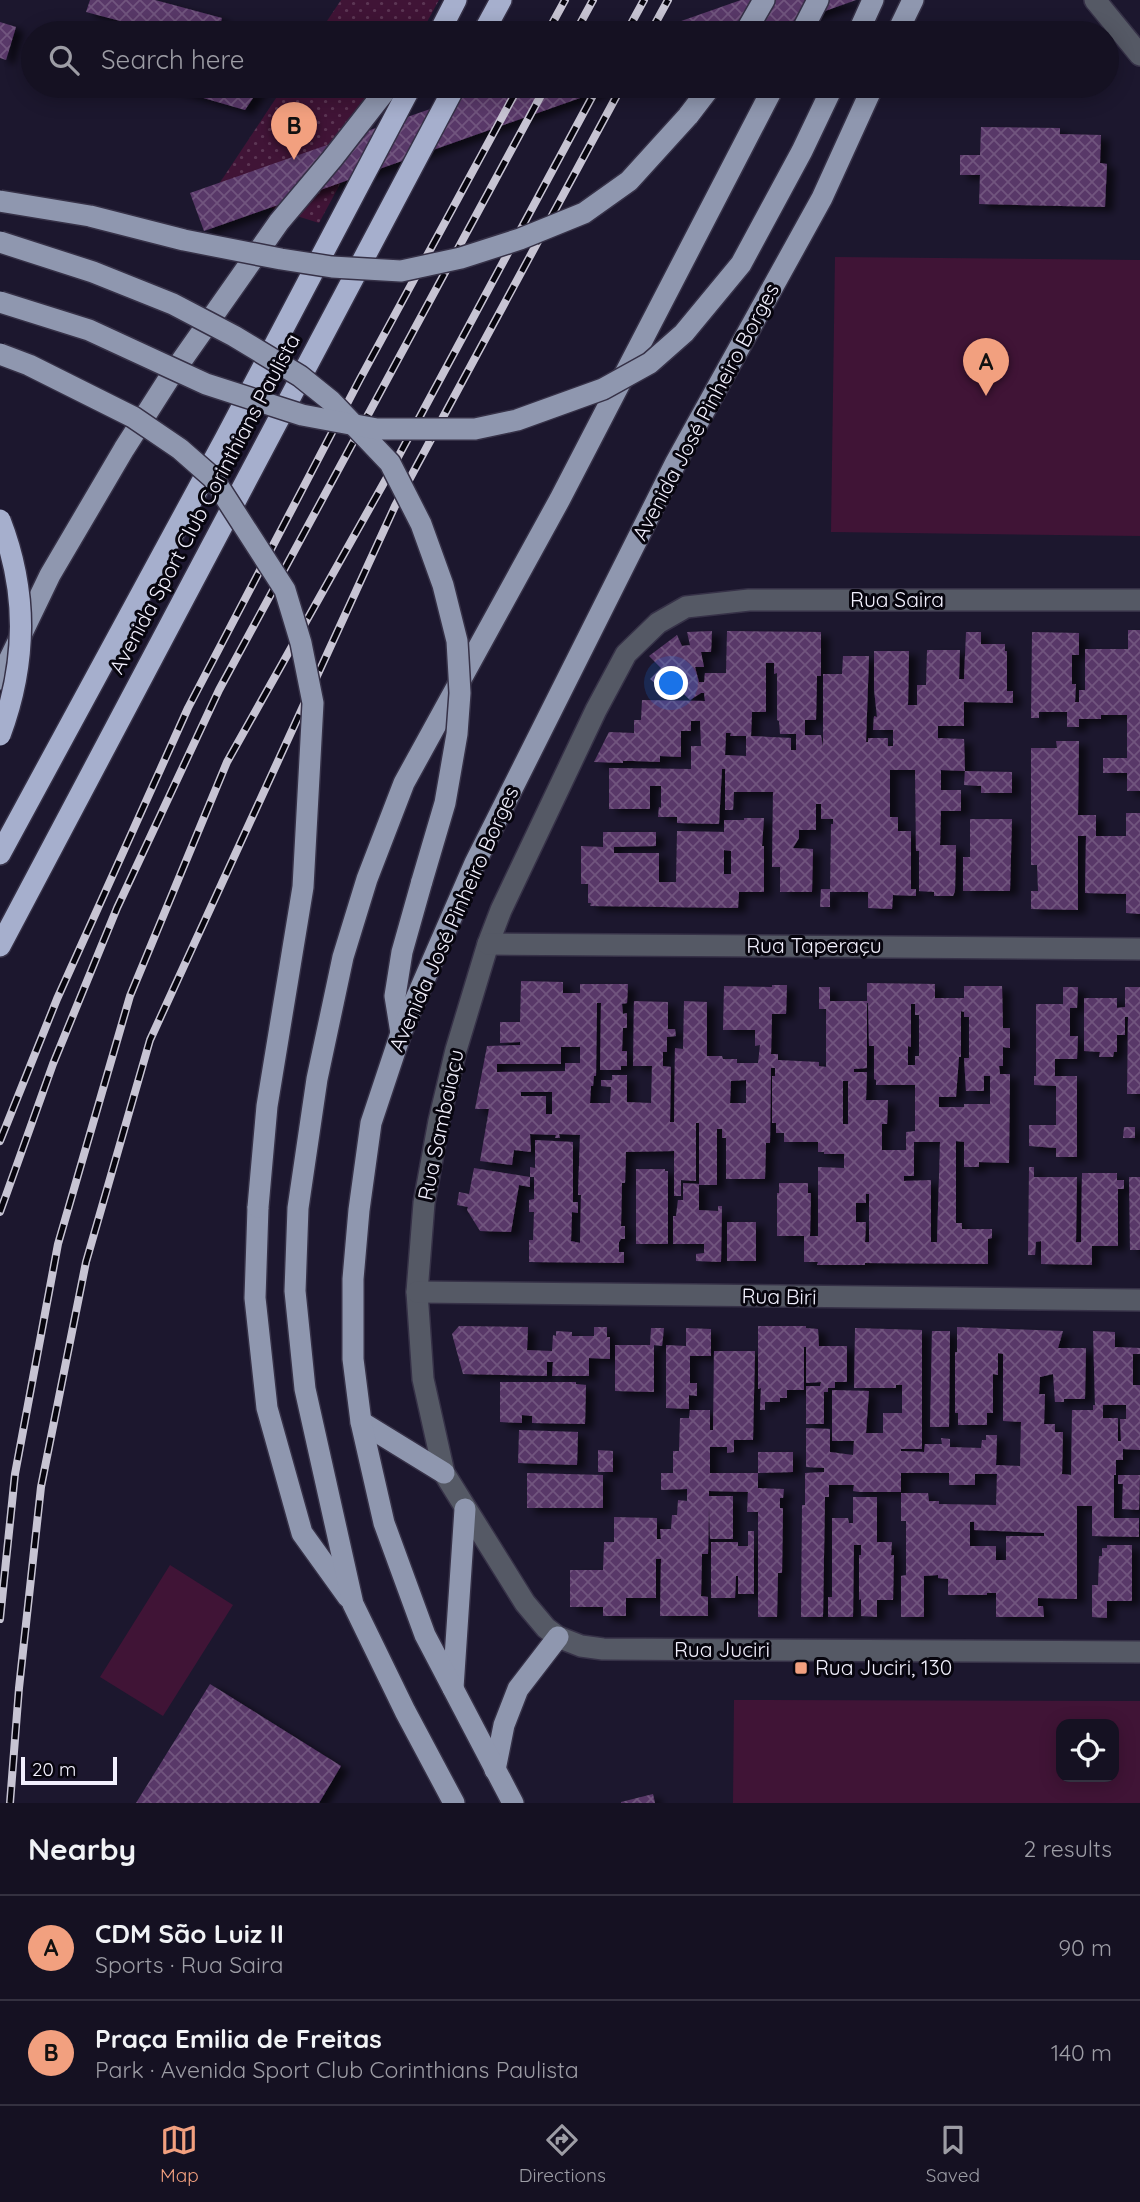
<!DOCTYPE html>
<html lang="en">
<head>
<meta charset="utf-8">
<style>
  body { margin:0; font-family:Quicksand,sans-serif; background:#221f2f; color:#f1f3f6 }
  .controls { position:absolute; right:21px; bottom:21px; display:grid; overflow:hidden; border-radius:14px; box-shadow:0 4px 18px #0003 }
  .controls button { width:63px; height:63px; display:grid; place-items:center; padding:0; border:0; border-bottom:2px solid #343140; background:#151122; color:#f1f3f6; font:35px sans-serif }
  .scale { position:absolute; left:21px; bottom:18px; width:96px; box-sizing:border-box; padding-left:7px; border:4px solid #f2f0fd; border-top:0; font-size:19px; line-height:24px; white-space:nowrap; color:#f2f0fd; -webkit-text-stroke:5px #07050e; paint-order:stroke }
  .you { position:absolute; left:672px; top:684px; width:24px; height:24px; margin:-18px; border:5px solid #fff; border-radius:50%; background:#1a73e8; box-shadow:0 0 0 10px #1a73e833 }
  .badge { display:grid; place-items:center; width:46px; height:46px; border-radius:50%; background:#f2a07f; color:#111; font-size:23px; font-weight:700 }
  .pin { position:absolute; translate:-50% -58px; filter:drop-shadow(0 2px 4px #0008) }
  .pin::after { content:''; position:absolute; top:37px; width:24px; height:21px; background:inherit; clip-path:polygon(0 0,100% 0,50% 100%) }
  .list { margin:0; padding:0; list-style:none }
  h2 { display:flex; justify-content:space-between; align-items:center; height:91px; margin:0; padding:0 28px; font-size:30px }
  h2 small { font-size:23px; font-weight:400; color:#9d9da5 }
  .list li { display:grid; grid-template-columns:46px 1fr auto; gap:21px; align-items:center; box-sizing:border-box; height:105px; padding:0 28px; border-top:2px solid #343140 }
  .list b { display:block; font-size:26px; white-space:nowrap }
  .list p { margin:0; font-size:23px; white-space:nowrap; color:#9d9da5 }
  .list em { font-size:23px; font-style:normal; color:#9d9da5 }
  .icon { flex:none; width:38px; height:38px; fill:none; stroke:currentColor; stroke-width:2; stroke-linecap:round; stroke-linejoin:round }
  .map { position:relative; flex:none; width:1140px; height:1803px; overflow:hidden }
  .search { position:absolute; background:#151122; box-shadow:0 4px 18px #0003; left:21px; right:21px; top:21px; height:77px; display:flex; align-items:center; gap:18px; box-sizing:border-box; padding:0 24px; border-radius:38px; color:#9d9da5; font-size:26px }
  .sheet { height:301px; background:#151122 }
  nav { display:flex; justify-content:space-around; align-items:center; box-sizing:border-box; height:98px; border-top:2px solid #343140; background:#151122; font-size:19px; color:#9d9da5 }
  nav a { display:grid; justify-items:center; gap:4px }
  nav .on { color:#f2a07f }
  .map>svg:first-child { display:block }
  .park { fill:url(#park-dots) }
  .pitch { fill:#401436; fill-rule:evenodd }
  .building { fill:url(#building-cross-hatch); fill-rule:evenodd; filter:url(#shadow) }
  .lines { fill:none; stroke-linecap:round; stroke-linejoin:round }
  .minor-casing { stroke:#363147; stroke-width:24 }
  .major-casing { stroke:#363147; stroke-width:24 }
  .highway-casing { stroke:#363147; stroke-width:24 }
  .minor { stroke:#555965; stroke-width:21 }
  .major { stroke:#8f97af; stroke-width:21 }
  .highway { stroke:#a6afcd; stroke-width:21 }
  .rail-casing { stroke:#c7c4d3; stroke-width:8 }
  .rail { stroke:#07050e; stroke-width:5; stroke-dasharray:16; stroke-linecap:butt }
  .major-bridge-casing { stroke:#363147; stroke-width:24; stroke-linecap:butt }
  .highway-bridge-casing { stroke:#363147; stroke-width:24; stroke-linecap:butt }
  .major-bridge { stroke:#8f97af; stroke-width:21 }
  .highway-bridge { stroke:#a6afcd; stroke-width:21 }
  .poi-dot { fill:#f2a07f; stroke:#07050e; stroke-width:2.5 }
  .labels { text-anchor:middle; stroke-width:6; stroke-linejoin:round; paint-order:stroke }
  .street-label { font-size:21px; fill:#f2f0fd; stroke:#07050e }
  .poi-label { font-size:21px; fill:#f2f0fd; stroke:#07050e; text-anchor:start }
</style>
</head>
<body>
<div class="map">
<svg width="1140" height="1803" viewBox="0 0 1140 1803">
  <defs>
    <pattern id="park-dots" width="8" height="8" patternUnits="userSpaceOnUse" patternTransform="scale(1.75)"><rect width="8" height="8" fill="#401436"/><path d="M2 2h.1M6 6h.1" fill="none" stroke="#5c3654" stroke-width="1.8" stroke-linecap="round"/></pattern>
    <pattern id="building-cross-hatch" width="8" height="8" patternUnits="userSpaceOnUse" patternTransform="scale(1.75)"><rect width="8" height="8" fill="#593868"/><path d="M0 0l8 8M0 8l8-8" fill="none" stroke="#71557e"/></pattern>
    <filter id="shadow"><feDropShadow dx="8" dy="4.5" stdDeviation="3.5" flood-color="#0009"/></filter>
  </defs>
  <rect width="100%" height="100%" fill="#1c172e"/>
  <g class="park">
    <path d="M341,0h98l-18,33h-102z"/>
    <path d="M284,86h109l-74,137 -104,-33z"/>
  </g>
  <g class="pitch">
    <path d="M835,257l305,3v276l-309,-4z"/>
    <path d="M170,1565l63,40 -70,111 -63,-39z"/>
    <path d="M734,1700l406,1v102h-407zM1114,1724v53h-53v-53z"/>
  </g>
  <g class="building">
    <path d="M90,0h65l67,18 -4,15h-52l-80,-21z"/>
    <path d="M741,0h115l-93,33h-116z"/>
    <path d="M0,22l16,5 -10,33 -6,-2z"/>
    <path d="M162,86h99l-16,24z"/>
    <path d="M496,86h118l-410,145 -14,-38z"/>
    <path d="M981,127l79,1v6l41,1 -1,28 7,1 -2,43 -126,-3 1,-29h-20v-20h20z"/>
    <path d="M1128,630h12v161h-13v-18h-24v-15h24v-43h-26v4h-22v8h-12v-15h-28v6h-8l1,-86 47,1v22h-7v29h4l-1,18h4v-12h6v-41h43z"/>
    <path d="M712,631l-1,21h-10l3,15h-9l4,15h5l1,-9h21l1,-42 94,1v44h-4l-1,44h-11v15h16l2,12v-73h19l1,-18h26l-3,86h2v-4h20v8h5v-16h-20l1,-14 3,1 -3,-28v-38h35l-1,54h9v-20h9l1,-35h33l-1,29h5l2,-47h15v12h24v7h2v40h6v12l-49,-1v24h-26v12l26,1 1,32 -24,-1v20h20v21h-20l-1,34h16l-1,46 -2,5h-19v-4l-15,-1v-40h-3l-1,-81h-25v47h8v14h13v58h5v7l-23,-1 -1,14 -24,-1v-16h-38v15h-10l1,-18h9l1,-65h2v-5h-12v-15h-5v26h-17v8l-6,10 20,1 -1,43h-32v-25h-8l1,-75h-39l-1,18h-8v-41h-3l-3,55 -42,-1v-6h-19l1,-10 2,1v-22h-11v23h-41v-41l82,1v-23h10l-1,-25h-9v10h-10v26l-21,-1v6l-26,-1h-11v2l-29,-1 15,-30 25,1v-13h7l1,-20 63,1 -1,-8h-3l-11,7 -10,-10 -5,6 -18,-11 -7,-6 11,-11 -12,-12 28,-21 5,11 8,-1 -3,-13zM766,663h8v11l3,-1v47l2,1 1,13h16v16h-5v-12l-40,-2 1,-24h14zM726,733h5l-1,3h16v20l-21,-1z"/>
    <path d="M1056,741h23l-1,74h18v21h30v-23h14v101l-14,-1v-19l-41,-1 1,-57h-8v74l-47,-1v-18h7l-1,-26h-6v-117h26z"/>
    <path d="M965,771l47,1v21h-31v-7l-17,-1z"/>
    <path d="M744,818h20l-2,28h2v46h-25l-1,16 -148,-2 1,-3h-3v-19h-7v-38l22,1v-15h53v14l-42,1v6h45v29h17l1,-51 47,1v-12h20zM724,850l7,1v23h-7z"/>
    <path d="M970,819h42l-2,72h-47v-34h7z"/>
    <path d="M521,981l42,1v11h17v-9h48l-1,19 -5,1 1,10 4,-1v15h-4l-1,23h5v15h-6v4h-21l1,-67h-4l-1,73h-2l-1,10h-2l-1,17h20l1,-16 -10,-1v-6h11v-5h15v27l24,1 1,-37h-19l1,-65 34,1v27h7l1,7 -9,1v15h-4v14l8,1 -1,55h4l1,-74 8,1 1,-48 23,1v54h15l1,3h14v4h21l2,-18 -5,1v-16h-32l1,-44 48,1v-2h15l-1,29h-14l-1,40h7v6l41,2v4l7,1v-58h-7v-22h11v14h37v-18l68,1v14h29v-12h38l1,42h7v20l-7,-1v19h-4l1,8h10l-1,89 -30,-1v5h-15v-25l-8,-1v82h6v6h30v9l-4,1v25l-123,-1v2h-48l1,-3h-14v-26h-27v-43h2v-10h29v10h3l-1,43h8v-69l26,1v-14h-20v-2h-6v-10h-34v-9h-8v-10h-4v-47h3v-8h-4l-1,75h-4l-1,36h-39v-41h-4v-9h-5v56h-18v-62h-3v58l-15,-1v16h-7v-45l-48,1 -1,31h-3l-1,43h4v13h-4l-2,3v10h5v11l-95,-1v-22h4l1,-28h-5v-12l5,-1v-22h-4v-10l5,1v-28l38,2v60h5v11l-6,-1 -1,29 9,2 1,-48h-3l2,-60 -21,-1 1,4h-5l1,-3 -26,-1 1,18 -17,-2 -2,15 -32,-4 9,-52h-14l12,-63 33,-1v-3l-20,1v-21h20zM867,1003h1l1,43h5v33l2,1v5h39v46l-9,1v18h-24v-26h5l1,-24h-22l1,-28h-13v-3l13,-1zM911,1004h4v11h4v41h-4v9h-7v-19l3,1zM961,1011l3,1v5h5v41h-5l2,33h18v-15h6v28h-26v3h-25v-10h17l3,-40h2zM561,1047h19v16h-15v8l-68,1v-8h64zM746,1080v23h-16l1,-22zM843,1081h5v43h-5zM521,1092h31v22h-6v-18h-25zM914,1142h26l-3,100h-6v-62l-27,1v-5h10zM866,1194h3v48h-4l1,-20h-10v-19h10z"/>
    <path d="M1063,987h15l-1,21h-7v28h8l-1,23h-22v17h22v81h-21v-9l-27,-2v-21h27v-39l-22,-1v-9h2v-72h27z"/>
    <path d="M1125,987h15v107h-13l1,-77h-3v18h-8v17h-3l-1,5h-14l1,-5 -16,-1v-53h33v10l8,-1z"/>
    <path d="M1124,1127h11v11h-12z"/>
    <path d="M1029,1167h5v10h43l-1,65h5l1,-69h35v7h7v9h-6v57h-26v19l-51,-1v-23l-5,1 -1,13h-7z"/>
    <path d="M474,1168l56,9v10l-11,-2 -8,47 -31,-1 -13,-21 1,-3 -11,-2 2,-13 10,2z"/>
    <path d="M636,1169h29v2h3v73h-32z"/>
    <path d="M1129,1177h11v73h-10z"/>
    <path d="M683,1183l16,1v26l19,1v-5h4l-1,56 -25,-1v-7l8,-1v-9h-31v-28h3l2,-16h5z"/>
    <rect x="727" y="1222" width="29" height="39"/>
    <path d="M459,1326l69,1 -1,23 25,1 1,-16 3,1v-5l16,1v4h22v-9h13v10h3v22l-21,-1v18h-37l1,-14h-6v14l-84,-2 -11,-40z"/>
    <path d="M758,1326h48v2l12,1 1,17h28v36h-12v6h-7v4h-4v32h-18v-38h14l1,-4 -15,1v-36h-2v43h-17v8h-7v4h-15v8h-5l1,-22 -3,1z"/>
    <path d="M957,1327l106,4 -5,17h28l-1,51h-21v3h-9l-2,-28 -13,3 -1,17h6l-1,30h11v8h8l-1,42 9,1 1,-65h21v-5h2l-2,-74 22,1v15l25,1v6h-7v31h7v65l-17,-1v11h-7v15h-2v43h25v19l-47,-1v-30h-15v93l-39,-1v8h5l1,11h-48v-24h-9v2h-39v-16l-10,-1v-3l-14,1v41h-23v-41l5,-1v-54h-5v-28h27l1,8h10v3l57,1 1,-31h-22v11h-26v-12h-48v19h-41l-7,-1 1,-6h-25v12h-4l-2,120h-22l1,-112h3v-32l19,-1v-4l-18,-1v-39l24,1v23l23,3 1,-14h-22v-51l37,1 -3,42h17v-20h19v-28h-6v3h-42l1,-60 67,2v119h-21v2l23,1 1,-8h17l-1,-6 9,1v8l31,1 1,-8h4v-5h11l-1,30 24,1 1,-44 -18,-1v-67l-5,-1v22l-5,-1v39h-6v12h-29v-12h-3v-61h2zM1103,1405h23v14h-6l1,22h-3v-23h-15zM970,1522h4v8l70,3v3h-38v24h-10v-14h-26z"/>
    <path d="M651,1328h13l-2,18 -8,-1v47l-39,-1v-46h35z"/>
    <path d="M686,1328l25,1v27h-21v27h7v13l-8,-1v14l-23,-1v-63l20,1z"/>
    <path d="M932,1331h18l-1,96h-19z"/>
    <path d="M714,1351h41l-2,89h-19v12l-7,1v-6h-17v26h48v15l26,1 -1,9h-3v10h3l-1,65h-4l-1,44h-19v-105h-11l1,-20 -39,-1v5h24v43h-23l-1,-32 -1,47h-6l-1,42 7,1v19h-48l1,-57h-5v39h-30v18h-23v-9h-33v-37h33l1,-28h10v-25l43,1v21h4l-1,-10h11l1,-14h5l1,-15 9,1v-12l-26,1v-17h12v-22h6l1,-33h9l1,-8h20v20h3z"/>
    <path d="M500,1382h76v2l10,1 -1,39 -53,-1v-7l-10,-1v8l-22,-1z"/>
    <path d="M519,1430l59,2 -1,33 -59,-2z"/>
    <path d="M598,1450l15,1v21h-15z"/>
    <path d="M758,1452h35v20l-35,1z"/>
    <path d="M527,1473l76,2v33h-76z"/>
    <path d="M1118,1475h22l-1,35 -17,-1 1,-25h-5z"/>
    <path d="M853,1497h24v45h15l-1,13h3l-1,45h-16v17l-16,-1v-17l-2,1v-45h2v-10h-7l-1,72h-25v-20h4v-79h16l1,5h4z"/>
    <path d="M748,1531h6v63h-16v-18h-2l-1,22h-24v-56h27v4h10z"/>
    <path d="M1107,1545h25v56h-25v17l-15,-1v-32h6l1,-29h3v-8h5z"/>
    <path d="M210,1684l131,82 -22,37h-183z"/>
    <path d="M653,1794l2,9h-34v-1z"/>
  </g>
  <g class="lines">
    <defs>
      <g id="minor">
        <path d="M1095,0l45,55"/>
        <path d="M1140,600h-391l-63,7 -28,16 -32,31 -30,56 -95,200 -13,34 -32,106 -17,71 -15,82 -7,89 6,87 21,94 81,130 21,25 12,9 23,9 22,3 537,3"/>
        <path d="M488,944l652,5"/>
        <path d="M417,1292l723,8"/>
      </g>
      <g id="major">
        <path d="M745,33l19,-33"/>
        <path d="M801,33l17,-33"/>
        <path d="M858,33l15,-33"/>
        <path d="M897,33l16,-33"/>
        <path d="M688,116l23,-30"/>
        <path d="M0,679l50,-104 74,-126 44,-69 111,-158 53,-63 57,-73"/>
        <path d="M401,1033l-6,-37 7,-44 20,-71"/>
        <path d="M258,1207l-3,91 12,110 35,125 46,64"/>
        <path d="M361,1422l83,51"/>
        <path d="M453,1688l12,-179"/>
        <path d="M495,1770l9,-45 14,-36 40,-52"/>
        <path d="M454,1803l-49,-92 -52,-107 -48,-215 -10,-98 3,-83 19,-129 26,-122 24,-78 37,-96 156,-284 214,-413"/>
        <path d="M513,1803l-88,-168 -41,-112 -23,-101 -8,-63v-80l6,-69 12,-87 30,-90 74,-170 201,-401 146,-264 51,-112"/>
      </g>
      <g id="highway">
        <path d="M439,33l17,-33"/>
        <path d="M483,33l18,-33"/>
        <path d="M0,854l225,-415 186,-353"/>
        <path d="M0,946l455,-860"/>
      </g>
    </defs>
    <use href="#minor" class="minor-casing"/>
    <use href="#major" class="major-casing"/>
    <use href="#highway" class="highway-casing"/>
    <use href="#minor" class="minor"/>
    <use href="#major" class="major"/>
    <use href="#highway" class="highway"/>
    <defs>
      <g id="rail">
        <path d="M547,33l18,-33"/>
        <path d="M575,33l18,-33"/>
        <path d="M626,33l18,-33"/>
        <path d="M650,33l18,-33"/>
        <path d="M0,1141l57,-142 131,-291 172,-329 159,-293"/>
        <path d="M0,1212l53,-148 64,-156 102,-218 327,-604"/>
        <path d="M0,1619l15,-145 43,-230 72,-248 97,-234 163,-290 208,-386"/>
        <path d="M10,1803l9,-115 22,-201 45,-225 64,-222 245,-534 227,-420"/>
      </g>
    </defs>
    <use href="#rail" class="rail-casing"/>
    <use href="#rail" class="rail"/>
    <defs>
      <g id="major-bridge">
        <path d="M0,201l90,15 94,24 97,19 51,8 69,4 60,-13 59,-19 64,-26 45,-32 59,-65"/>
        <path d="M0,242l93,30 80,32 61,32 66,40 31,25 59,62 31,61 22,61 14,56 3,52 -3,41 -12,69 -23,78"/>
        <path d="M0,302l89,28 117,54 96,31 75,14h98l42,-9 86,-31 47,-26 34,-30 57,-69 61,-113 31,-65"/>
        <path d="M0,354l29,11 104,52 47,32 33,29 72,112 16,53 12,60 -10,184 -36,219 -9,101"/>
      </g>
      <path id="highway-bridge" d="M0,520c28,72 27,143 0,215"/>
    </defs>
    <use href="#major-bridge" class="major-bridge-casing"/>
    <use href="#highway-bridge" class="highway-bridge-casing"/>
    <use href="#major-bridge" class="major-bridge"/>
    <use href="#highway-bridge" class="highway-bridge"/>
  </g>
  <rect class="poi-dot" x="794" y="1661" width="14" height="14" rx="3.5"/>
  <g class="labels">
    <g class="street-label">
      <text transform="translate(706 412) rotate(-62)" y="7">Avenida José Pinheiro Borges</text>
      <text transform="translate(205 504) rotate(-62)" y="7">Avenida Sport Club Corinthians Paulista</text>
      <text x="897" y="607">Rua Saira</text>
      <text transform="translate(454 919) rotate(-66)" y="7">Avenida José Pinheiro Borges</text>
      <text x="814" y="953">Rua Taperaçu</text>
      <text transform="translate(441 1125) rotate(-78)" y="7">Rua Sambaiaçu</text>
      <text transform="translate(779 1297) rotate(1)" y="7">Rua Biri</text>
      <text x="722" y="1657">Rua Juciri</text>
    </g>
    <g class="poi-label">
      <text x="815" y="1675">Rua Juciri, 130</text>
    </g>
  </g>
</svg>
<div class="controls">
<button><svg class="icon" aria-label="locate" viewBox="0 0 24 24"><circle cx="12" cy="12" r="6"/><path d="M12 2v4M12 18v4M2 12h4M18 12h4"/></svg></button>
</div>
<div class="scale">20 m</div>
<div class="you"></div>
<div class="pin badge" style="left:986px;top:396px">A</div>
<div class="pin badge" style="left:294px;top:160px">B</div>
<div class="search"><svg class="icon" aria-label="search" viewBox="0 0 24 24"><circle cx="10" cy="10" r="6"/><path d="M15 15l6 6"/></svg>Search here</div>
</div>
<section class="sheet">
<h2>Nearby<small>2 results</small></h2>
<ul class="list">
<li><span class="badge">A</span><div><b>CDM São Luiz II</b><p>Sports · Rua Saira</p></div><em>90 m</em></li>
<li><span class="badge">B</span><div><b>Praça Emilia de Freitas</b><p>Park · Avenida Sport Club Corinthians Paulista</p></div><em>140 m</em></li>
</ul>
</section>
<nav>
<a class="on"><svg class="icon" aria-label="map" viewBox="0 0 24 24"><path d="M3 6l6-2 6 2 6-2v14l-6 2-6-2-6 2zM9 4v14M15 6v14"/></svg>Map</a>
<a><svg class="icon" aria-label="directions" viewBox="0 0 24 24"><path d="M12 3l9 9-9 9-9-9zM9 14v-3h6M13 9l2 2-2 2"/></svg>Directions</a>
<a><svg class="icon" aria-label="saved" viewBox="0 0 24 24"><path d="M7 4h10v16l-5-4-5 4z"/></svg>Saved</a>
</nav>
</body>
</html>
